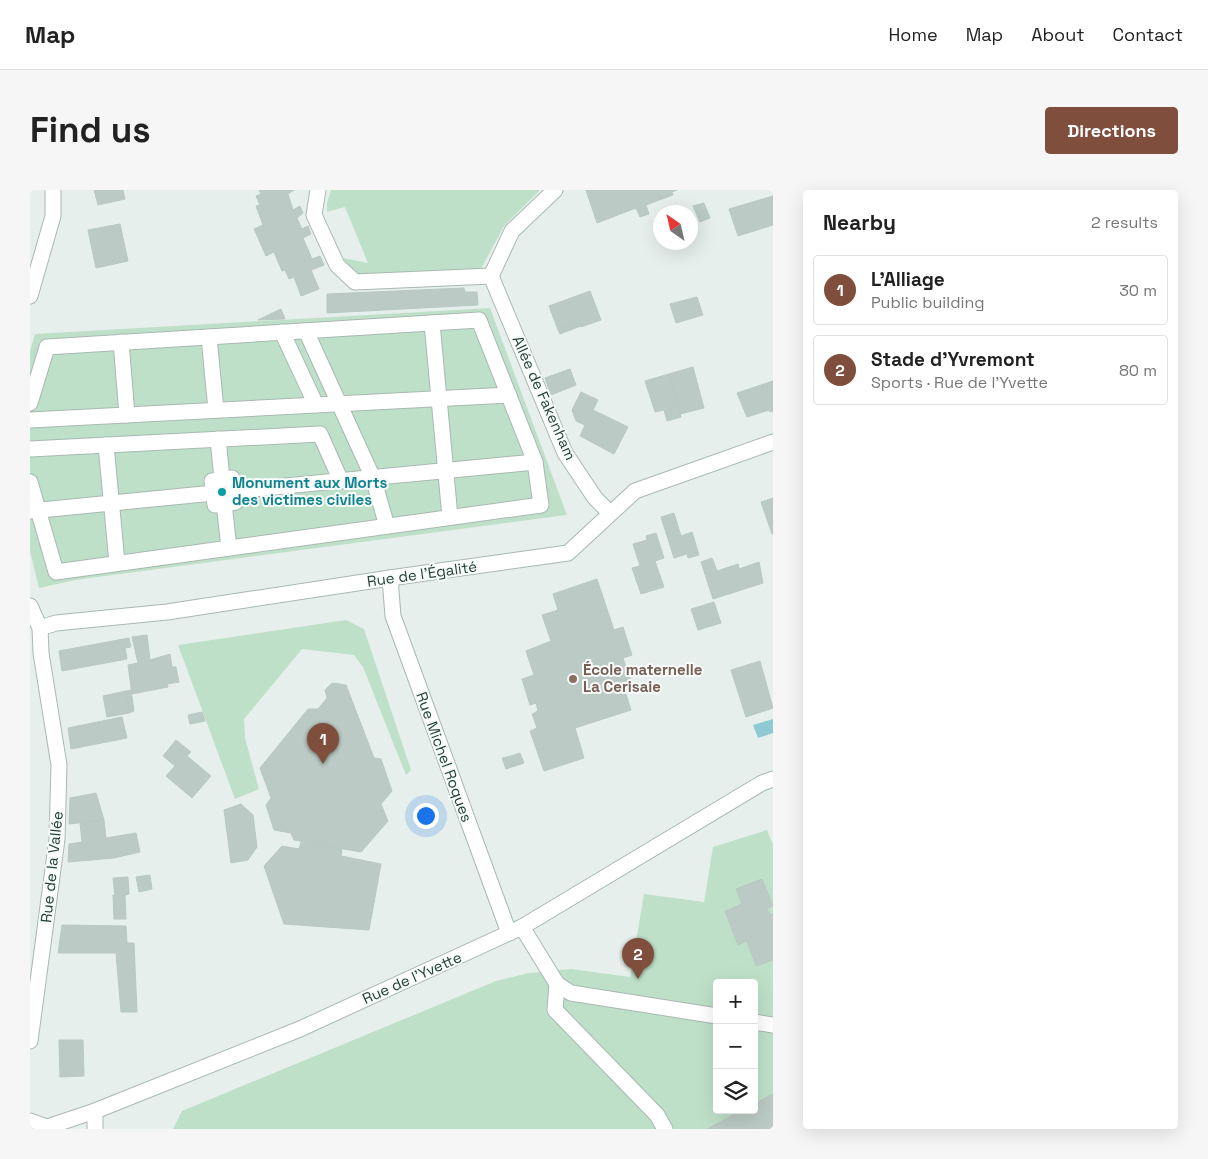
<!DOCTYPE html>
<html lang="en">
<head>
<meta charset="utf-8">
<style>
  body { margin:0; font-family:"Space Grotesk",sans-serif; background:#f6f6f6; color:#222 }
  .controls { position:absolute; right:15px; bottom:15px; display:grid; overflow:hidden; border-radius:5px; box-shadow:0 5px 20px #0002 }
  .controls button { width:45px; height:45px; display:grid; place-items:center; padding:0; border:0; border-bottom:1px solid #e0e0e0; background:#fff; color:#222; font:25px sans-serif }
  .compass { position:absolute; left:623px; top:15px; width:45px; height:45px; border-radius:50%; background:#fff; box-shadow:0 5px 20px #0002; rotate:326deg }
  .you { position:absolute; left:395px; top:625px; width:18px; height:18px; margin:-12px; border:4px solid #fff; border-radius:50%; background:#1a73e8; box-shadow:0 0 0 8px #1a73e833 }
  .badge { display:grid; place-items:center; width:32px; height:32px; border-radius:50%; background:#804e3d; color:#fff; font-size:16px; font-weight:700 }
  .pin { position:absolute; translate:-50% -41px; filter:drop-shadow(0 1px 2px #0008) }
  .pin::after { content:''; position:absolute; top:26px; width:18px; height:15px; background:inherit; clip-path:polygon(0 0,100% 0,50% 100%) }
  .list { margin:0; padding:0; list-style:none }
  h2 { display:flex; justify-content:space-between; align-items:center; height:65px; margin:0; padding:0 20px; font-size:21px }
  h2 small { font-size:16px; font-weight:400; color:#767676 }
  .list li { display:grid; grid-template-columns:32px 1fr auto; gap:15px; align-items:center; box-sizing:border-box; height:70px; margin:0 10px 10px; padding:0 10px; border:1px solid #e0e0e0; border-radius:5px }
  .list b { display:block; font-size:19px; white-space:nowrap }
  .list p { margin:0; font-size:16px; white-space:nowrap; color:#767676 }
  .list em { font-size:16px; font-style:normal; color:#767676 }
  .icon { flex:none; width:28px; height:28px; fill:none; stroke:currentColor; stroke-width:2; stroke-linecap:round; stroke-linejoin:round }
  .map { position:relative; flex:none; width:743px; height:939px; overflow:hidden; border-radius:5px }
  header { display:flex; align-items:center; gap:30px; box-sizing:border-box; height:70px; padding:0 25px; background:#fff; border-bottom:1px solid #e0e0e0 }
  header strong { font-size:24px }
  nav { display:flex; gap:28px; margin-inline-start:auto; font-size:18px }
  .intro { display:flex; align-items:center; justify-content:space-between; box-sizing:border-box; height:120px; padding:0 30px }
  h1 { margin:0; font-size:35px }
  .button { padding:12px 22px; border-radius:5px; background:#804e3d; color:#fff; font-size:18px; font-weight:700 }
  main { display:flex; gap:30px; padding:0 30px }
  aside { flex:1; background:#fff; border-radius:5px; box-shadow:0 5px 20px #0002 }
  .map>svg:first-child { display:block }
  .green { fill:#bfe0c8; fill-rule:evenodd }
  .water { fill:#8ec9d4 }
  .building { fill:#bbcac4; stroke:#b8c9c2 }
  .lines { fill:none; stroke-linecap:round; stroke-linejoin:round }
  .minor-casing { stroke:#a8b8b2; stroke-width:17 }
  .minor { stroke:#fff; stroke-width:15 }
  .culture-dot { fill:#0f9aa8; stroke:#f7fbf9; stroke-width:2 }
  .education-dot { fill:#8d6e63; stroke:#f7fbf9; stroke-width:2 }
  .labels { text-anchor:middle; stroke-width:4; stroke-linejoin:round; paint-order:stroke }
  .street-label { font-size:15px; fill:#24423a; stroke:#f7fbf9 }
  .culture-label { font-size:15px; font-weight:bold; fill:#0d838f; stroke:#f7fbf9; text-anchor:start }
  .education-label { font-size:15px; font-weight:bold; fill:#785e54; stroke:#f7fbf9; text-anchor:start }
</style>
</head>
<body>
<header>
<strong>Map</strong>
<nav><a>Home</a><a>Map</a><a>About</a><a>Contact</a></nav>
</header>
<div class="intro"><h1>Find us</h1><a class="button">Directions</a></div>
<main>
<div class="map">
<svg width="743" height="939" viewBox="0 0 743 939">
  <rect width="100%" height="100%" fill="#e6efeb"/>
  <g class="green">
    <path d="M301,0h209l-36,36 -23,43 -53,5 -72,1 -13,-17 25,5 -23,-56 -18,5v-9z"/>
    <path d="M460,118l77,207 -492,65 -36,8 -9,-37v-200l5,-17z"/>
    <path d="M316,430l18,9 47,141 -5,5 -43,-108 -9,-12 -52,-6 -58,70 1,19 14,51 -24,10 -57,-154z"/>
    <path d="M737,640l6,15v284h-600l9,-18 314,-130 33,-8 42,-4 59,8 14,-83 60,8 9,-55zM687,793h37v127h-37z"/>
  </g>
  <path class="water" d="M743,529v14l-15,5 -5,-13z"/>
  <g class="building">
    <path d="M64,0h29l2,9 -27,6z"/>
    <path d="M229,0h35l-6,4 5,16 7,-4 3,7 -6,5 5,11 6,-3 3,8 -8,4 9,21 8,-3 4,9 -13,5 8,19 -18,7 -7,-19 -5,2 -4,-9 -3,1 -8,-19 -8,4 -12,-27 9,-4 -7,-19 4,-1 -4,-9 5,-2z"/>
    <path d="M556,0h91l-5,2 1,3 -27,10 3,9 -9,3 -4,-9 -39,15z"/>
    <path d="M743,6v29l-35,11 -9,-27z"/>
    <path d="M674,13l6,15 -10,4 -7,-16z"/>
    <path d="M90,34l8,37 -32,7 -8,-38z"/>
    <path d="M434,98l1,4h12l1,13 -151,8v-19z"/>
    <path d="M560,101l11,29 -20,7 -2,-5 -21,8 -9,-24z"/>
    <path d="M667,107l6,18 -27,8 -6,-19z"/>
    <path d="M251,119l4,10 -27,1z"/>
    <path d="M549,132l2,4 -21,8 -2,-4z"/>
    <path d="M663,177l11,41 -24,6 -11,-40z"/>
    <path d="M540,179l6,16 -25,10 -6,-17z"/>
    <path d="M639,184l12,43 -14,4 -3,-11 -9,2 -10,-31z"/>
    <path d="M743,191v30l-3,1 -1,-2 -22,7 -10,-24z"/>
    <path d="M551,202l17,8 -2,4 -17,-8z"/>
    <path d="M549,206l17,8 -3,6 35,17 -14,27 -34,-18 5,-11 -9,-4 -4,-11z"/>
    <path d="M743,308v36h-1l-11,-32z"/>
    <path d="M644,323l7,23 11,-4 7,23 -11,3 -1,-4 -13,4 -13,-41z"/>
    <path d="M626,343l8,25 -9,3 9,26 -23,7 -9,-26 8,-2 -7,-22 14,-4 -1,-4z"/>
    <path d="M682,368l5,13 21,-7 1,5 20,-7 4,21 -50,16 -12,-37z"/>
    <path d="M567,389l17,51 9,-3 9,28 -9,3 5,15 -8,2 11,35 -56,18 9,30 -40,13 -14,-40 7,-3 -5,-14 6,-3 -2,-8 -6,2 -8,-26 12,-4 -8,-24 25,-10 -9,-26 16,-5 -5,-16z"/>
    <path d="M684,412l7,21 -23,7 -7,-21z"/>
    <path d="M117,445l3,25 20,-6 2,13h4l3,15 -12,2 1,3 -36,7 -4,-29 10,-2 -6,-26z"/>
    <path d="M99,448l2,9 -6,1 2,11 -65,12 -3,-20z"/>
    <path d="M730,471l13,47 -27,9 -15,-47z"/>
    <path d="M598,483l4,11 -9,3 -3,-12z"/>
    <path d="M302,493l14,2 28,73 7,1 11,32 -11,13 7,17 -27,31 -67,-12 -3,-7 -17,-3 -8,-25 5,-7 -11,-30 48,-59h10l9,-11 -2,-8z"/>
    <path d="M101,500l3,21 -5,2 -3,-22z"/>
    <path d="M96,501l3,22 -22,4 -4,-21z"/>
    <path d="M172,522l3,9 -15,3 -2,-9z"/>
    <path d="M92,527l5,21 -56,11 -3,-21z"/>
    <path d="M146,550l15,12 -4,4 24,20 -19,22 -26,-22 9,-10 -12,-10z"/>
    <path d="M490,563l4,10 -9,3 -4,-10z"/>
    <path d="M481,566l4,10 -9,3 -4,-11z"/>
    <path d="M66,603l8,27 -35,4 1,-26z"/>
    <path d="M211,614l12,11 4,32 -9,13 -17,3 -7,-53z"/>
    <path d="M74,630l2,18 30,-5 4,19 -26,6 -46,4 1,-18 13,-2 -2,-19z"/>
    <path d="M271,652l41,7 -1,7 40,8 -12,66 -85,-6 -20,-58 18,-20 17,3z"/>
    <path d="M120,685l2,14 -13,3 -3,-15z"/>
    <path d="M98,687l1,17 -4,1 1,24h-12l-1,-24 2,1 -2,-18z"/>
    <path d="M732,689l11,27 -6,3 3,6 3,-1v46l-17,6 -9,-25 -9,4 -13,-34 17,-7 -6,-15z"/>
    <path d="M32,735l64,1 1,17h7l3,69h-16l-5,-59h-58z"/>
    <path d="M29,850h24l1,36 -24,1z"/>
    <path d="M743,904v35h-66l35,-19h12v-6z"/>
  </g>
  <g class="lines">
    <defs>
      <g id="minor">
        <path d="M288,0l-4,25 23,50 18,17 136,-6"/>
        <path d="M525,0l-43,41 -21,45 74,177 30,45 15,15"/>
        <path d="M0,106l23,-80v-26"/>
        <path d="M402,133l18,194"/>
        <path d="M276,141l67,147 14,48"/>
        <path d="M252,142l34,73"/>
        <path d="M179,147l7,73"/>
        <path d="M91,152l6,73"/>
        <path d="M0,213l17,-56 432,-27 56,142 -301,29"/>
        <path d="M0,230l479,-25"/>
        <path d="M188,249l4,40"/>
        <path d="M76,255l11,118"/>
        <path d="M0,259l290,-15 21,47"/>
        <path d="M202,288l4,24 -21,3 -3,-24z"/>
        <path d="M0,292l26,90 485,-67 -6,-43"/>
        <path d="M194,313l5,45"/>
        <path d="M0,321l184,-18"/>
        <path d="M360,388l3,38 116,317"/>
        <path d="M0,416l10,22 1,25 18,112 -2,74 -27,202"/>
        <path d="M10,438l16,-5 111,-11 223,-34 178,-25 67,-62 138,-49"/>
        <path d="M492,737l35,57 14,9 146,23"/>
        <path d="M527,794l-2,26 102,105 8,14"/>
        <path d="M724,832l19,3"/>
        <path d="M0,931l17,6 48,-16 205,-82 222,-102 240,-144 11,-4"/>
        <path d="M65,939v-18"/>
      </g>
    </defs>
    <use href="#minor" class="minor-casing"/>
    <use href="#minor" class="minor"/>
  </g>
  <circle class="culture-dot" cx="192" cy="302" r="5"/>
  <circle class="education-dot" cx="543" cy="489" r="5"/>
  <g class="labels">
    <g class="street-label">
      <text transform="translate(514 208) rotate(66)" y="5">Allée de Fakenham</text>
      <text transform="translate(392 384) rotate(-8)" y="5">Rue de l'Égalité</text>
      <text transform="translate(414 567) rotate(70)" y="5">Rue Michel Roques</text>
      <text transform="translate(22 677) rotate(-84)" y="5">Rue de la Vallée</text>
      <text transform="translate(382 788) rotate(-24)" y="5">Rue de l'Yvette</text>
    </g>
    <g class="culture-label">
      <text x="202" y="298">Monument aux Morts<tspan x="202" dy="17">des victimes civiles</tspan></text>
    </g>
    <g class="education-label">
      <text x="553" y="485">École maternelle<tspan x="553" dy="17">La Cerisaie</tspan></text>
    </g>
  </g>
</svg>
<div class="controls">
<button>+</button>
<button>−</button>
<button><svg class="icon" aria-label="layers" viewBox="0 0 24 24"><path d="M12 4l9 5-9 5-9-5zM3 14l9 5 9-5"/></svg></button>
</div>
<svg class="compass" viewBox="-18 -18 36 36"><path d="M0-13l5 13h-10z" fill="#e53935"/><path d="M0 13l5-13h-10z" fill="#767676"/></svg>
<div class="you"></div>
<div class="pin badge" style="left:293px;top:574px">1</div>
<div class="pin badge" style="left:608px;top:789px">2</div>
</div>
<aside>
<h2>Nearby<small>2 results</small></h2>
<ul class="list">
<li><span class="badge">1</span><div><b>L'Alliage</b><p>Public building</p></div><em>30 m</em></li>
<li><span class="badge">2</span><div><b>Stade d'Yvremont</b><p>Sports · Rue de l'Yvette</p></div><em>80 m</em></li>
</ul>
</aside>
</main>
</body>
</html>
